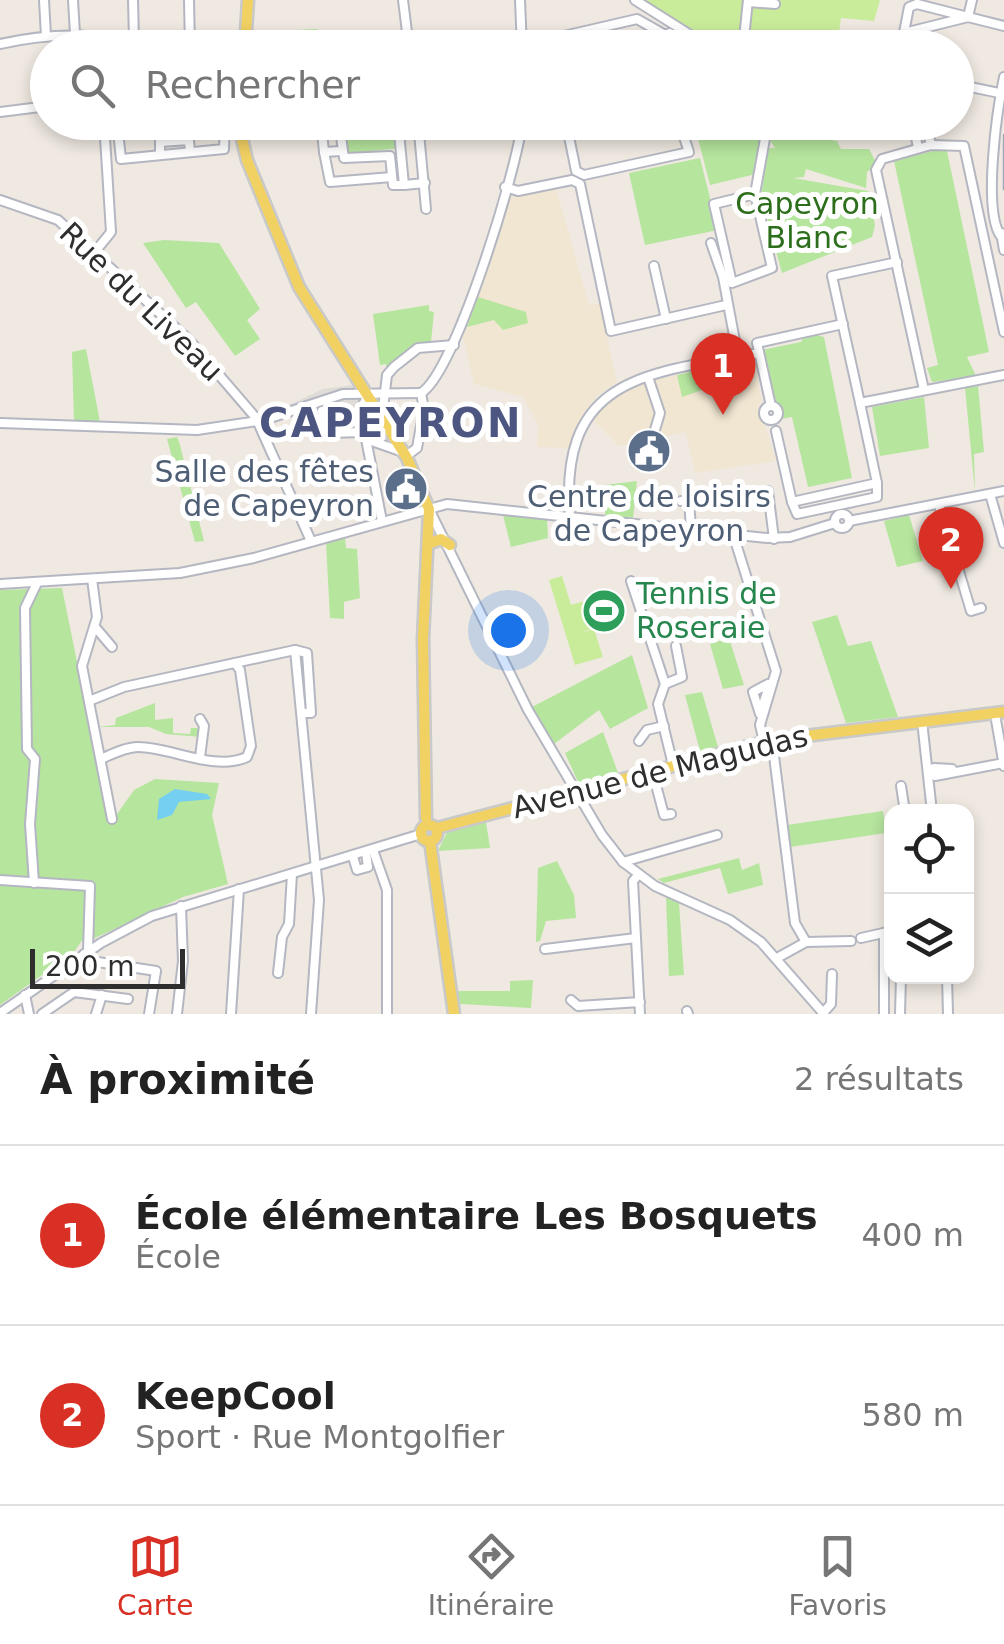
<!DOCTYPE html>
<html lang="fr">
<head>
<meta charset="utf-8">
<style>
  body { margin:0; font-family:"DejaVu Sans",sans-serif; background:#f2f2f2; color:#222 }
  .controls { position:absolute; right:30px; bottom:30px; display:grid; overflow:hidden; border-radius:20px; box-shadow:0 5px 15px #0003 }
  .controls button { width:90px; height:90px; display:grid; place-items:center; padding:0; border:0; border-bottom:2px solid #e0e0e0; background:#fff; color:#222; font:50px sans-serif }
  .scale { position:absolute; left:30px; bottom:25px; width:155px; box-sizing:border-box; padding-left:10px; border:5px solid #2e2e2e; border-top:0; font-size:28px; line-height:35px; white-space:nowrap; color:#2e2e2e; -webkit-text-stroke:8px #fff; paint-order:stroke }
  .you { position:absolute; left:508px; top:630px; width:35px; height:35px; margin:-25px; border:8px solid #fff; border-radius:50%; background:#1a73e8; box-shadow:0 0 0 15px #1a73e833 }
  .badge { display:grid; place-items:center; width:65px; height:65px; border-radius:50%; background:#d93025; color:#fff; font-size:32px; font-weight:700 }
  .pin { position:absolute; translate:-50% -82px; filter:drop-shadow(0 2px 5px #0008) }
  .pin::after { content:''; position:absolute; top:52px; width:35px; height:30px; background:inherit; clip-path:polygon(0 0,100% 0,50% 100%) }
  .list { margin:0; padding:0; list-style:none }
  h2 { display:flex; justify-content:space-between; align-items:center; height:130px; margin:0; padding:0 40px; font-size:42px }
  h2 small { font-size:32px; font-weight:400; color:#767676 }
  .list li { display:grid; grid-template-columns:65px 1fr auto; gap:30px; align-items:center; box-sizing:border-box; height:180px; padding:0 40px; border-top:2px solid #e0e0e0 }
  .list b { display:block; font-size:38px; white-space:nowrap }
  .list p { margin:0; font-size:32px; white-space:nowrap; color:#767676 }
  .list em { font-size:32px; font-style:normal; color:#767676 }
  .icon { flex:none; width:55px; height:55px; fill:none; stroke:currentColor; stroke-width:2; stroke-linecap:round; stroke-linejoin:round }
  .map { position:relative; flex:none; width:1004px; height:1014px; overflow:hidden }
  .search { position:absolute; background:#fff; box-shadow:0 5px 15px #0003; left:30px; right:30px; top:30px; height:110px; display:flex; align-items:center; gap:25px; box-sizing:border-box; padding:0 35px; border-radius:55px; color:#767676; font-size:38px }
  .sheet { height:490px; background:#fff }
  nav { display:flex; justify-content:space-around; align-items:center; box-sizing:border-box; height:140px; border-top:2px solid #e0e0e0; background:#fff; font-size:28px; color:#767676 }
  nav a { display:grid; justify-items:center; gap:5px }
  nav .on { color:#d93025 }
  .map>svg:first-child { display:block }
  .education { fill:#f0e6d1 }
  .green { fill:#b6e59e }
  .pitch { fill:#c9ec9a }
  .plaza { fill:#dfdcd8 }
  .water { fill:#75cff0 }
  .lines { fill:none; stroke-linecap:round; stroke-linejoin:round }
  .minor-casing { stroke:#b4b7c1; stroke-width:12 }
  .major-casing { stroke:#c9c9c9; stroke-width:15 }
  .minor { stroke:#fff; stroke-width:8 }
  .major { stroke:#f2d163; stroke-width:10 }
  .tram { stroke:#a3a6b8; stroke-width:2.5 }
  .labels { text-anchor:middle; stroke-width:10; stroke-linejoin:round; paint-order:stroke }
  .park-label { font-size:30px; fill:#2c6e1b; stroke:#fff }
  .street-label { font-size:30px; fill:#2e2e2e; stroke:#fff }
  .service-label { font-size:30px; fill:#4e5e75; stroke:#fff; text-anchor:end }
  .leisure-label { font-size:30px; fill:#27864d; stroke:#fff; text-anchor:start }
  .district-label { font-size:40px; font-weight:bold; letter-spacing:2.5px; fill:#4d5680; stroke:#fff }
</style>
</head>
<body>
<div class="map">
<svg width="1004" height="1014" viewBox="0 0 1004 1014">
  <rect width="100%" height="100%" fill="#efe9e1"/>
  <g class="education">
    <path d="M556,188l33,117 10,-1 18,78 -20,14 -12,16 -13,36 -35,-1 1,-23 -15,-27 -49,-13 -11,-47 45,-139z"/>
    <path d="M749,359l5,3 8,41 -4,2 18,56 -81,12 -9,-41 -67,14 -28,-28 25,-25 17,-8 44,-10 5,21 42,-14 -2,-17z"/>
  </g>
  <g class="green">
    <path d="M317,29v6h15v12h-81l1,-15z"/>
    <path d="M345,123h52l3,25 -48,5 -4,4 -5,-10 4,-1z"/>
    <path d="M736,123l25,6 -5,45 -46,11 -15,-58 36,9z"/>
    <path d="M769,127l68,14 4,8h28l8,15 -10,8 -1,16 -60,-19 -2,8 -11,1 75,13 7,34 -3,12 -90,36 -21,-76 7,-49h7l-9,-14z"/>
    <path d="M933,151h14l42,201 -22,5 9,19 -44,6 -5,-14 11,-3 -44,-204z"/>
    <path d="M700,158l18,72 -73,15 -16,-72z"/>
    <path d="M164,240l55,3 41,66 -13,11 13,19 -25,17 -39,-54 -10,6 -43,-65z"/>
    <path d="M478,297l48,15 2,11 -25,7 -9,-10 -27,7z"/>
    <path d="M429,305v6l5,1 -3,30h-8l-36,29 -1,-7 -6,1 -7,-51z"/>
    <path d="M806,332l18,5 28,141 -44,9 -16,-70 -11,2 -19,-69 39,-8z"/>
    <path d="M86,349l14,73h-26l-2,-70z"/>
    <path d="M722,365l3,17 -43,15 -5,-22z"/>
    <path d="M978,386l6,66 -10,2 1,38 -10,-104z"/>
    <path d="M924,397l5,51 -49,8 -8,-49z"/>
    <path d="M177,437l3,8 24,96 -9,1 -28,-103z"/>
    <path d="M637,481l-4,37 -28,-2v-31z"/>
    <path d="M503,515l44,4 1,19 -37,9z"/>
    <path d="M909,515l14,46 -26,6 -13,-46z"/>
    <path d="M345,537l1,11 11,1 3,49 -16,4v17l-14,-1 -4,-75z"/>
    <path d="M62,588l48,236 24,-34 21,-11 64,4 -7,32 16,69 -45,13 -88,41 -12,1 -9,13 -74,53v-415z"/>
    <path d="M837,615l11,31 23,-5 27,76 -52,6 -34,-101z"/>
    <path d="M729,638l15,47 -21,4 -13,-45z"/>
    <path d="M632,655l16,53 -38,21 -11,-19 -45,34 -22,-37z"/>
    <path d="M702,692l16,55 -18,4 -15,-56z"/>
    <path d="M155,703v17l18,-2v15l17,1 1,-6h9l1,9 -35,-3 -17,-7h-51l17,-2 1,-7z"/>
    <path d="M603,732l15,41 -39,11 -14,-31z"/>
    <path d="M883,811l3,22 -96,14 -3,-22z"/>
    <path d="M486,822l4,26 -52,3 9,-19z"/>
    <path d="M739,858l3,12 17,-7 4,22 -35,9 -8,-26 -56,15 -6,-4z"/>
    <path d="M557,861l17,34 2,23 -30,3 -6,20 -4,1 2,-74z"/>
    <path d="M666,896l13,7 5,72 -15,1z"/>
    <path d="M533,980l-2,28 -71,-4 -2,-13h52v-10z"/>
  </g>
  <g class="pitch">
    <path d="M643,0h237l-6,21 -33,-3 -4,30 -116,-1z"/>
    <path d="M562,576l9,29 14,-4 8,27 -13,5 14,-4 9,28 -28,8 -26,-85z"/>
  </g>
  <path class="plaza" d="M360,384l8,12 -7,12 -33,1 -70,15 -8,-14 18,5 55,-26z"/>
  <path class="water" d="M175,789l32,5 4,5 -32,3 -7,13 -15,5 2,-21z"/>
  <g class="lines">
    <defs>
      <g id="minor">
        <path d="M44,0l2,36"/>
        <path d="M73,0l2,34"/>
        <path d="M133,0l1,41"/>
        <path d="M189,0l1,48"/>
        <path d="M403,0l6,48"/>
        <path d="M520,0l2,48"/>
        <path d="M635,0l76,48"/>
        <path d="M972,0l-4,17 36,9"/>
        <path d="M748,2l27,2"/>
        <path d="M904,33l64,-16 -51,-13"/>
        <path d="M0,44c56,-13 104,-11 159,4"/>
        <path d="M550,48l5,-10 82,-19 30,17"/>
        <path d="M663,48l7,-15"/>
        <path d="M743,48l5,-48"/>
        <path d="M901,48l8,-41 8,-3"/>
        <path d="M956,84l48,10"/>
        <path d="M0,112l48,-6"/>
        <path d="M117,122l4,37 103,-10 1,-27"/>
        <path d="M321,122l3,30 17,-1"/>
        <path d="M339,122l5,36 46,-2 3,29h11"/>
        <path d="M398,122l6,63 21,-2"/>
        <path d="M418,122l8,87"/>
        <path d="M566,122l10,49 8,4 105,-23 -10,-30"/>
        <path d="M913,122l5,26"/>
        <path d="M926,122l5,23"/>
        <path d="M324,152l6,30 62,-5"/>
        <path d="M160,155v-13l29,-2 1,12"/>
        <path d="M505,187l13,4 54,-11 8,4 31,147 115,-26"/>
        <path d="M755,194l-41,10 18,79 40,-15 -17,-74 13,-72"/>
        <path d="M0,200l58,20 131,120 67,78 55,123"/>
        <path d="M1001,233l3,17"/>
        <path d="M1000,235c-17,-27 -3,-125 4,-158"/>
        <path d="M711,243l12,34 15,80"/>
        <path d="M94,253l17,-21 -7,-110"/>
        <path d="M897,262l-65,14 28,127 144,-28"/>
        <path d="M654,266l12,53"/>
        <path d="M924,390l-48,-220 6,-11 49,-14 33,1 40,186"/>
        <path d="M421,393c34,-20 97,-226 101,-271"/>
        <path d="M368,396l-7,12 5,31 37,13"/>
        <circle cx="771" cy="413" r="7"/>
        <path d="M771,406l-14,-63 86,-19"/>
        <path d="M322,411l5,22 38,-1"/>
        <path d="M382,417l5,-42 7,-8 24,-19 36,-3"/>
        <path d="M0,423l197,7 67,-10 79,-26 78,-1"/>
        <path d="M776,431l16,71 85,-19 -17,-80"/>
        <path d="M366,439l16,82"/>
        <path d="M638,439l16,-6 6,-20 -12,-36"/>
        <path d="M406,456l11,-8 7,-39 -3,-16"/>
        <path d="M990,494l14,49"/>
        <path d="M689,500l2,29"/>
        <path d="M681,501l87,-10 6,48"/>
        <path d="M792,502l5,12 80,-17v-14"/>
        <path d="M939,505l32,106 10,-3"/>
        <path d="M429,509l99,201 74,125 21,27 32,24 75,34 31,22 63,72"/>
        <circle cx="842" cy="521" r="7"/>
        <path d="M570,517c-12,-142 80,-144 189,-164"/>
        <path d="M849,521l155,-30"/>
        <path d="M733,534l43,137 -16,54 4,17"/>
        <path d="M92,579l5,38 -15,49 30,153"/>
        <path d="M631,581l34,103 -7,20 15,61"/>
        <path d="M0,584l180,-11 74,-15 193,-54 320,34 23,-1 45,-14"/>
        <path d="M95,627l17,20"/>
        <path d="M665,684l17,-7 -6,-31"/>
        <path d="M768,684l1,2 -9,28 -7,-22z"/>
        <path d="M89,701l35,-14 171,-37"/>
        <path d="M301,713h10l-4,-60 -12,-3 24,250 -8,114"/>
        <path d="M995,714l9,52"/>
        <path d="M200,719l4,7 -4,31"/>
        <path d="M922,721l10,91"/>
        <path d="M772,740l23,183 11,19"/>
        <path d="M639,741l8,-11 17,-4"/>
        <path d="M101,759c11,-5 25,-12 37,-12 33,0 76,25 109,10l4,-11 -11,-76 -5,-7"/>
        <path d="M952,769l-18,-1 1,8 69,-13"/>
        <path d="M652,770l12,45 7,-1"/>
        <path d="M901,786l4,26"/>
        <path d="M373,850l14,40v124"/>
        <path d="M353,857l4,13 11,-3 -2,-14"/>
        <path d="M623,862l94,-27"/>
        <path d="M639,874l-6,7 7,133"/>
        <path d="M0,880l90,6 -2,65"/>
        <path d="M34,883l-4,-59 5,-65 -8,-10 -2,-141 12,-25"/>
        <path d="M884,933v81"/>
        <path d="M861,938l31,-7"/>
        <path d="M545,949l91,-11"/>
        <path d="M84,954l7,7 65,10 -7,43"/>
        <path d="M777,958l29,-16 45,-1"/>
        <path d="M278,973l4,-36 7,-13 3,-50"/>
        <path d="M947,976l1,38"/>
        <path d="M25,995l4,19"/>
        <path d="M571,1000l7,6 62,-4"/>
        <path d="M687,1011l1,3"/>
        <path d="M0,1013l101,-70 51,-27 269,-82"/>
        <path d="M823,1013l8,-9 1,-30"/>
        <path d="M42,1014l32,-22 54,7"/>
        <path d="M96,1014l6,-19"/>
        <path d="M177,1014l6,-53 -2,-55"/>
        <path d="M231,1014l8,-125"/>
        <path d="M900,1014l1,-38"/>
      </g>
      <g id="major">
        <path d="M245,48l3,-48"/>
        <path d="M238,122l9,38 52,127 108,171 22,51 -6,130 3,179"/>
        <path d="M428,544l13,-5 9,6"/>
        <circle cx="429" cy="833" r="8"/>
        <path d="M437,828l335,-88 232,-28"/>
        <path d="M430,841l24,173"/>
      </g>
    </defs>
    <use href="#minor" class="minor-casing"/>
    <use href="#major" class="major-casing"/>
    <use href="#minor" class="minor"/>
    <use href="#major" class="major"/>
    <path class="tram" d="M1004,135v54"/>
  </g>
  <defs>
    <symbol id="civic-disc" viewBox="-11 -11 22 22"><circle r="9.5" fill="#5c6f8a" stroke="#fff"/><path d="M-.6-6.5H3V-4.5H.6V-3L4-1V1h2V6H-6V1h2V-1L-.6-3ZM-1.2 2.5V6h2.4V2.5Z" fill="#fff"/></symbol>
    <symbol id="stadium-disc" viewBox="-11 -11 22 22"><circle r="9.5" fill="#2e9e5b" stroke="#fff"/><path d="M0-5a6.5 5 0 1 0 0 10a6.5 5 0 1 0 0-10ZM-3.5-1.8h7v3.6h-7Z" fill="#fff"/></symbol>
  </defs>
  <g fill-rule="evenodd">
    <use href="#civic-disc" x="624" y="426" width="50" height="50"/>
    <use href="#civic-disc" x="381" y="464" width="50" height="50"/>
    <use href="#stadium-disc" x="579" y="586" width="50" height="50"/>
  </g>
  <g class="labels">
    <g class="park-label">
      <text x="807" y="214">Capeyron<tspan x="807" dy="34">Blanc</tspan></text>
    </g>
    <g class="street-label">
      <text transform="translate(141 302) rotate(44)" y="10">Rue du Liveau</text>
      <text transform="translate(660 772) rotate(-14)" y="10">Avenue de Magudas</text>
    </g>
    <g class="service-label">
      <text x="374" y="482">Salle des fêtes<tspan x="374" dy="34">de Capeyron</tspan></text>
      <text x="649" y="507" text-anchor="middle">Centre de loisirs<tspan x="649" dy="34">de Capeyron</tspan></text>
    </g>
    <g class="leisure-label">
      <text x="636" y="604">Tennis de<tspan x="636" dy="34">Roseraie</tspan></text>
    </g>
    <g class="district-label">
      <text x="391" y="437">CAPEYRON</text>
    </g>
  </g>
</svg>
<div class="controls">
<button><svg class="icon" aria-label="locate" viewBox="0 0 24 24"><circle cx="12" cy="12" r="6"/><path d="M12 2v4M12 18v4M2 12h4M18 12h4"/></svg></button>
<button><svg class="icon" aria-label="layers" viewBox="0 0 24 24"><path d="M12 4l9 5-9 5-9-5zM3 14l9 5 9-5"/></svg></button>
</div>
<div class="scale">200 m</div>
<div class="you"></div>
<div class="pin badge" style="left:723px;top:415px">1</div>
<div class="pin badge" style="left:951px;top:589px">2</div>
<div class="search"><svg class="icon" aria-label="search" viewBox="0 0 24 24"><circle cx="10" cy="10" r="6"/><path d="M15 15l6 6"/></svg>Rechercher</div>
</div>
<section class="sheet">
<h2>À proximité<small>2 résultats</small></h2>
<ul class="list">
<li><span class="badge">1</span><div><b>École élémentaire Les Bosquets</b><p>École</p></div><em>400 m</em></li>
<li><span class="badge">2</span><div><b>KeepCool</b><p>Sport · Rue Montgolfier</p></div><em>580 m</em></li>
</ul>
</section>
<nav>
<a class="on"><svg class="icon" aria-label="map" viewBox="0 0 24 24"><path d="M3 6l6-2 6 2 6-2v14l-6 2-6-2-6 2zM9 4v14M15 6v14"/></svg>Carte</a>
<a><svg class="icon" aria-label="directions" viewBox="0 0 24 24"><path d="M12 3l9 9-9 9-9-9zM9 14v-3h6M13 9l2 2-2 2"/></svg>Itinéraire</a>
<a><svg class="icon" aria-label="saved" viewBox="0 0 24 24"><path d="M7 4h10v16l-5-4-5 4z"/></svg>Favoris</a>
</nav>
</body>
</html>
